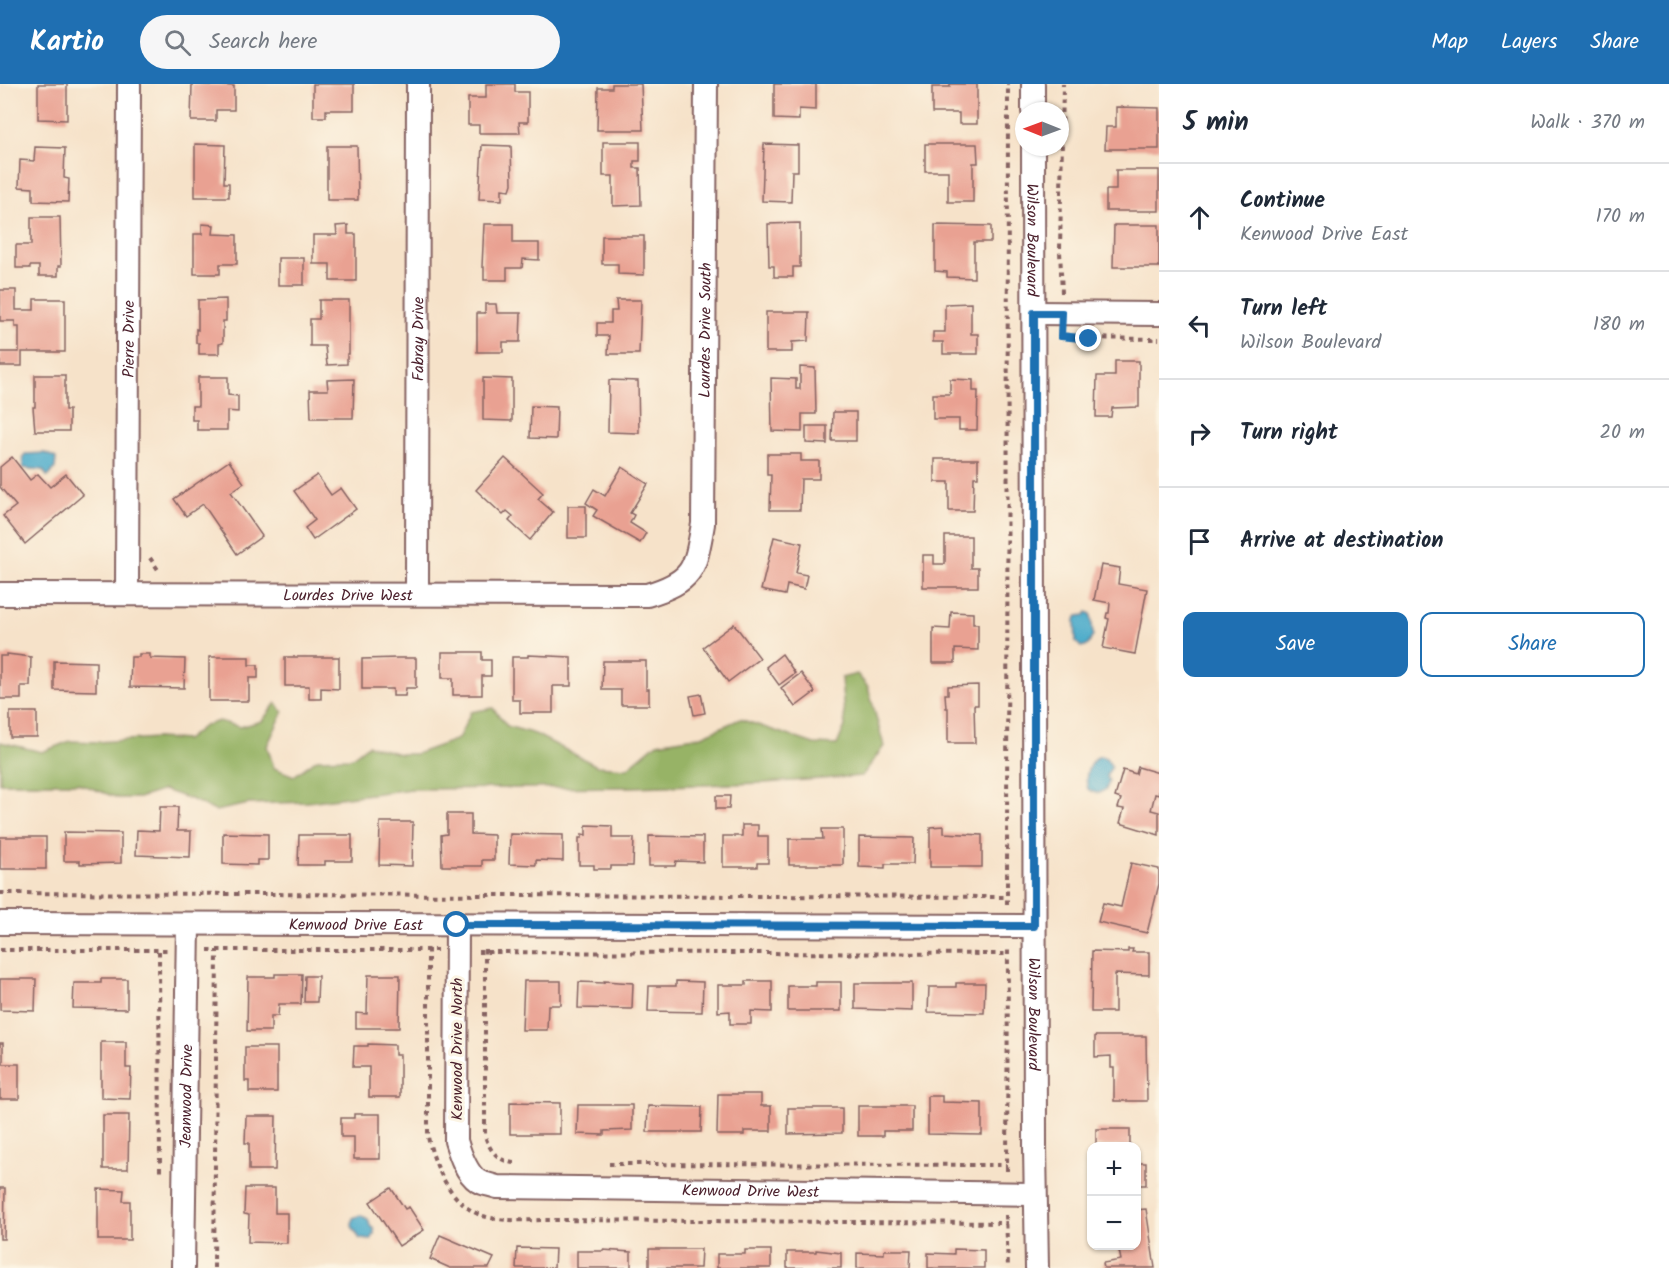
<!DOCTYPE html>
<html lang="en">
<head>
<meta charset="utf-8">
<style>
  body { margin:0; font-family:Kalam,sans-serif; background:#f6f6f7; color:#1f2937 }
  .controls { position:absolute; right:18px; bottom:18px; display:grid; overflow:hidden; border-radius:12px; box-shadow:0 2px 4px #0004 }
  .controls button { width:54px; height:54px; display:grid; place-items:center; padding:0; border:0; border-bottom:2px solid #e0e1e3; background:#fff; color:#1f2937; font:30px sans-serif }
  .compass { position:absolute; left:1015px; top:18px; width:54px; height:54px; border-radius:50%; background:#fff; box-shadow:0 2px 4px #0004; rotate:271deg }
  .stop { position:absolute; width:18px; height:18px; margin:-14px; border:4px solid #1f6fb2; border-radius:50%; background:#fff }
  .stop.end { background:#1f6fb2; border-color:#fff; box-shadow:0 2px 6px #0008 }
  .list { margin:0; padding:0; list-style:none }
  h2 { display:flex; justify-content:space-between; align-items:center; height:78px; margin:0; padding:0 24px; font-size:26px }
  h2 small { font-size:20px; font-weight:400; color:#747a83 }
  .list li { display:grid; grid-template-columns:39px 1fr auto; gap:18px; align-items:center; box-sizing:border-box; height:108px; padding:0 24px; border-top:2px solid #e0e1e3 }
  .list b { display:block; font-size:22px; white-space:nowrap }
  .list p { margin:0; font-size:20px; white-space:nowrap; color:#747a83 }
  .list em { font-size:20px; font-style:normal; color:#747a83 }
  .actions { display:flex; gap:12px; padding:18px 24px }
  .actions a { flex:1; padding:14px 0; border:2px solid #1f6fb2; border-radius:12px; text-align:center; font-size:21px; color:#1f6fb2 }
  .actions .main { background:#1f6fb2; color:#fff }
  .icon { flex:none; width:33px; height:33px; fill:none; stroke:currentColor; stroke-width:2; stroke-linecap:round; stroke-linejoin:round }
  .map { position:relative; flex:none; width:1159px; height:1184px; overflow:hidden }
  header { display:flex; align-items:center; gap:36px; box-sizing:border-box; height:84px; padding:0 30px; background:#1f6fb2; color:#fff }
  header strong { font-size:28px }
  nav { display:flex; gap:33px; margin-inline-start:auto; font-size:21px }
  .search { width:420px; height:54px; background:#f6f6f7; display:flex; align-items:center; gap:15px; box-sizing:border-box; padding:0 21px; border-radius:33px; color:#747a83; font-size:22px }
  main { display:flex }
  aside { flex:1; background:#fff }
  .map>svg:first-child { display:block }
  .forest { fill:#97b366; stroke:#706948; stroke-width:1.5 }
  .water { fill:#4babca; stroke:#4a657a; stroke-width:1.5 }
  .building { fill:#e9a192 }
  .lines { fill:none; stroke-linecap:round; stroke-linejoin:round }
  .minor-casing { stroke:#866362; stroke-width:26 }
  .path { stroke:#866362; stroke-width:4; stroke-dasharray:4.5 4.5; stroke-linecap:butt }
  .minor { stroke:#fff; stroke-width:22 }
  .route { stroke:#1f6fb2; stroke-width:8 }
  .labels { text-anchor:middle; stroke-width:6; stroke-linejoin:round; paint-order:stroke }
  .street-label { font-size:16px; fill:#4a1f2b; stroke:#fcf5e5 }
</style>
</head>
<body>
<header>
<strong>Kartio</strong>
<div class="search"><svg class="icon" aria-label="search" viewBox="0 0 24 24"><circle cx="10" cy="10" r="6"/><path d="M15 15l6 6"/></svg>Search here</div>
<nav><a>Map</a><a>Layers</a><a>Share</a></nav>
</header>
<main>
<div class="map">
<svg width="1159" height="1184" viewBox="0 0 1159 1184">
  <rect width="100%" height="100%" fill="#fcf5e5"/>
  <filter id="ink" filterUnits="userSpaceOnUse"><feTurbulence type="fractalNoise" baseFrequency=".0167" numOctaves="2"/><feDisplacementMap in="SourceGraphic" scale="12" xChannelSelector="R" yChannelSelector="G"/><feConvolveMatrix kernelMatrix="1 2 1 2 8 2 1 2 1" color-interpolation-filters="sRGB"/></filter>
  <filter id="wash" filterUnits="userSpaceOnUse"><feTurbulence type="fractalNoise" baseFrequency=".008" numOctaves="4" result="noise"/><feDisplacementMap in="SourceGraphic" scale="24" xChannelSelector="R" yChannelSelector="G"/><feGaussianBlur stdDeviation="1.35" result="paint"/><feColorMatrix in="noise" values="0 0 0 0 0 0 0 0 0 0 0 0 0 0 0 0 0 1.4 0 .05"/><feComposite in="paint" operator="in"/></filter>
  <g filter="url(#wash)">
    <rect width="100%" height="100%" fill="#f6e2c9"/>
    <path class="forest" d="M857,590l11,13 16,59 -22,30 -98,7 -133,4 -220,2 -104,13 -58,2 -34,7 -22,-11 -29,-10 -25,8h-21l-40,-15h-78v-41l42,10 28,-11 28,1 59,-4 29,2 18,-14 15,-5 21,6 22,-6 14,-18 7,9 -16,34 7,22 20,8 23,-17 34,-1 17,-13 32,9h16l42,-15 13,-27 22,-4 14,18 28,8 62,32 30,2 30,-25 45,-7 38,-17 74,25 23,1 8,-19 -4,-48z"/>
    <g class="water">
      <path d="M45,369l11,5 -1,10 -5,7 -3,1 -4,-6 -20,-2v-10l2,-4z"/>
      <path d="M1087,528l4,2 2,21 -5,10 -7,2 -5,-5 -1,-22 3,-4 7,-1z"/>
      <path d="M1100,672l6,2 6,9 -6,8 3,6c-2,12 -12,15 -21,8 -4,-12 0,-28 12,-33z"/>
      <path d="M360,1131l8,4 2,7 4,3v5l-3,6 -11,-1 -8,-13 1,-8z"/>
    </g>
    <g id="blocks">
      <g class="building">
        <path d="M38,0h29v36l-29,-1z"/>
        <path d="M192,0l42,2v24h-18v11h-25z"/>
        <path d="M313,0h41v26h-28v7h-13z"/>
        <path d="M486,0h29v8h13v30h-9l1,11h-41v-8h-11v-27h18z"/>
        <path d="M612,0h29l2,46h-46l1,-42h14z"/>
        <path d="M774,0h42v26l-17,-1v11l-25,-1z"/>
        <path d="M950,0h27v40h-18v-11h-27v-26h18z"/>
        <path d="M1116,23l43,1v41h-54l1,-22h10z"/>
        <path d="M603,58h37v19h-6v7h6l1,37 -28,1v-30h-10z"/>
        <path d="M195,60l30,1 -1,38h5v14h-34z"/>
        <path d="M764,60l34,1v26h-6l-1,31 -29,-1z"/>
        <path d="M925,60h52l1,19h-5v39h-25v-31h-23z"/>
        <path d="M482,61l29,1 1,38 -2,6 -8,-1v11l-23,-1z"/>
        <path d="M327,62h30l1,54h-31z"/>
        <path d="M35,63l30,1 -1,30 5,1 -1,23 -35,-1v-13l-14,-1 1,-27 14,1z"/>
        <path d="M1116,86h43v41h-53v-21h10z"/>
        <path d="M31,133h29l1,49h-3v10h-19v-10h-9v2h-14v-23h15z"/>
        <path d="M800,139v44h-7v10h-19v-11h-5l-1,-42z"/>
        <path d="M202,140l12,1 -1,9 24,1v29h-17v10h-26v-40h8z"/>
        <path d="M484,140h29v19h26v17l-16,-1 -1,9h-15v12h-23v-13h-2z"/>
        <path d="M348,141v9h8v47h-26v-17h-17v-29h24l-1,-9z"/>
        <path d="M935,141l56,1v16h-17v36l-27,-1v-5l-12,-1z"/>
        <path d="M1114,141h45v42h-46z"/>
        <path d="M602,152h42v39l-26,-1v-10h-16z"/>
        <rect x="278" y="174" width="26" height="27"/>
        <path d="M0,206h16v20h18v-11h31v53h-43v14h-22v-14h19v-25h-4v-6h-15z"/>
        <path d="M226,215v22h-3v22l-4,1v10h-20v-11h-3v-14l2,1v-30z"/>
        <path d="M319,216h30v54h-2v10l-20,1 -2,-19h-15v-27h9z"/>
        <path d="M616,216h25l-2,54h-31l1,-18h-12v-13h14v-12h6z"/>
        <path d="M971,219v31h7v20h-35v-12h-10v-10h12v-28z"/>
        <path d="M485,220h11l1,9h24l-1,29h-17v10h-26v-39h8z"/>
        <path d="M766,228h43l-1,29 -16,1v10h-26z"/>
        <path d="M1115,277h24v46l-27,1 -1,9h-15l1,-41h18z"/>
        <path d="M800,283l15,1 1,46h-14v18l-30,-1 -1,-53 25,1v10h4z"/>
        <path d="M35,291h30v35h4v21h-34l-2,-24h2z"/>
        <path d="M198,293h30v18l10,1v16l-11,-1v19h-30v-10h-5v-14h6z"/>
        <path d="M483,294l29,1v42l-29,-1z"/>
        <path d="M354,295l-1,39h-42l-1,-28h18l-1,-10z"/>
        <path d="M950,295l23,1v11h5l-1,39h-18v-11h-26v-25h17z"/>
        <path d="M609,296l29,1 1,52 -31,-1z"/>
        <path d="M531,322l26,1 -1,32 -26,-1z"/>
        <path d="M833,328h23v29h-24z"/>
        <path d="M806,342h21v18l-21,-1z"/>
        <path d="M767,370h34v7h18v18h-18l-1,31h-30l1,-35h-4z"/>
        <path d="M12,373l18,23 8,-6 12,13 16,-13 17,21 -58,49 -22,-28 13,-10 -16,-19v-20z"/>
        <path d="M505,374l38,35 -5,6 15,13 -23,28 -21,-19 4,-5 -6,-5 -4,4 -27,-25z"/>
        <path d="M935,375h43v18h-4l-1,34h-24v-29h-14z"/>
        <path d="M229,377l15,22 -13,9 31,44 -25,18 -34,-50 -17,12 -12,-17z"/>
        <path d="M622,383l26,17 -18,29 4,2 -4,8 16,10 -6,10 -47,-27 4,-6 -11,-7 8,-14 11,7z"/>
        <path d="M317,391l14,20 10,-7 15,21 -43,31 -8,-12 10,-8 -21,-29z"/>
        <rect x="568" y="422" width="18" height="32"/>
        <path d="M945,452h26v32h7v19h-55v-32h11v9h11z"/>
        <path d="M774,453l28,6 -6,30 11,2 -3,14 -17,-4 -2,10 -24,-5z"/>
        <path d="M1101,481l19,3 -2,16 29,5 -12,65 -32,-6 6,-29 -3,-1 1,-5h2l1,-10 -16,-3z"/>
        <path d="M951,528l22,1v11h5v26l-23,-1v14h-22v-35l17,1z"/>
        <path d="M734,540l26,34 -32,24 -25,-35z"/>
        <path d="M442,568h40v8h9v16h-9v19h-29v-17h-11z"/>
        <path d="M7,570l24,3 -1,29h-9v13h-21v-43h7z"/>
        <path d="M139,570h11v4l35,1 -1,29 -54,-1 1,-30h8z"/>
        <path d="M782,570l13,19 -16,12 -13,-18z"/>
        <path d="M528,571l43,2v29h-18v27h-33v-13h-8v-43h16z"/>
        <path d="M209,573h40v8h9v13h-9v23h-40z"/>
        <path d="M285,573h54v32l-18,-1v11h-12v-13h-24z"/>
        <path d="M398,574h18v30h-10l-1,8h-12v-7h-31v-30z"/>
        <path d="M54,577l42,1v29l-42,-1z"/>
        <path d="M603,577h43v28h3v16h-28v-15h-19z"/>
        <path d="M801,589l14,19 -20,15 -14,-19z"/>
        <path d="M978,601v20h-4l1,38h-27v-35h-2l-1,-14h3v-8z"/>
        <path d="M701,610l4,19 -11,2 -4,-19z"/>
        <rect x="10" y="628" width="27" height="25"/>
        <path d="M1138,683l21,6v22l-4,-1 -4,16 8,2v23l-39,-12 4,-14 -6,-1 3,-9 -6,-2 8,-27 13,4z"/>
        <path d="M716,712h14l-1,13h-13z"/>
        <path d="M160,723h18l-1,24h14l-1,26 -54,-2 1,-25 22,1z"/>
        <path d="M447,730h24v20l23,1v25h-12v6h-40l-1,-31 6,-1z"/>
        <path d="M380,738h33l-1,44 -33,-1z"/>
        <path d="M586,741l26,1v12h22l-1,28h-22v3h-17v-4h-15v-27h3v-4l4,1z"/>
        <path d="M742,741h16v11h10v27h-11v4h-34v-31h19z"/>
        <path d="M944,742v7l38,2v32h-52v-40z"/>
        <path d="M822,745h21v36h-54v-26h34z"/>
        <path d="M64,748l57,1v30l-41,1v-3h-16z"/>
        <path d="M223,749l45,1v26h-11v5l-34,-1z"/>
        <path d="M510,750l53,1v26l-27,-1v5l-27,-1z"/>
        <path d="M299,751h53v26h-27v4h-27z"/>
        <path d="M649,752l54,1v25l-27,-1 -1,5h-26z"/>
        <rect x="0" y="753" width="46" height="32"/>
        <path d="M859,753l55,1 -1,26h-28v4l-26,-1z"/>
        <path d="M1131,779l28,6v15l-12,49 -49,-11 5,-19 18,4z"/>
        <path d="M1128,865h5l-1,3h17v23l-34,-1v38h-24l1,-61 36,1z"/>
        <path d="M275,890h27l-1,30h-22l-1,12h-7v15h-24l1,-54h27z"/>
        <path d="M368,891h32l-1,53h-43v-15l11,1z"/>
        <path d="M305,892h13l-1,26h-13z"/>
        <path d="M0,895h36l-1,32 -35,-1z"/>
        <path d="M101,895h26v30l-54,-1 1,-25h27z"/>
        <path d="M524,897h37v24h-13l-1,25h-25z"/>
        <path d="M604,897l29,2 -1,26 -54,-1 1,-26 25,1z"/>
        <path d="M676,897l27,1 -1,30 -54,-1 1,-25h27z"/>
        <path d="M746,897h26v31l-21,-1v13h-21v-13l-12,1v-27h28z"/>
        <path d="M816,898h25v29h-53v-25h28z"/>
        <path d="M855,899h57v28l-57,-2z"/>
        <path d="M956,899h29l-1,30 -56,-1 1,-25h27z"/>
        <path d="M1095,952h51l1,65h-33v-33h-3v-12l-16,1z"/>
        <path d="M101,958h25v26h5l-1,31 -29,-1z"/>
        <path d="M0,959h3v21h16v35h-19z"/>
        <path d="M368,960l27,1v10h5v42h-31v-30h-16l1,-21h14z"/>
        <path d="M245,963h32v45h-28v-11h-4z"/>
        <path d="M718,1010h43v12h10v25h-27v4h-27z"/>
        <path d="M928,1012h14v6l40,1v32l-54,-1z"/>
        <path d="M510,1018l50,1v31h-50z"/>
        <path d="M578,1021h54v25l-28,1v4l-27,-1z"/>
        <path d="M648,1022l54,1 -1,25h-54z"/>
        <path d="M858,1022h54v25h-29v5h-25z"/>
        <path d="M788,1024h54v25l-54,1z"/>
        <path d="M354,1030h26v45h-26v-22h-13v-19h13z"/>
        <path d="M103,1031h26l-1,54h-25z"/>
        <path d="M246,1032h30l-1,54h-26v-27h-4z"/>
        <rect x="1096" y="1045" width="34" height="17"/>
        <rect x="1136" y="1079" width="10" height="22"/>
        <path d="M0,1104h5l-1,51h-4z"/>
        <path d="M245,1104h30v25h12v30l-39,-1 1,-27 -5,-1z"/>
        <path d="M391,1104l14,21 4,-2 15,23 -25,16 -29,-44z"/>
        <path d="M98,1105l26,1 -1,11h7v39h-32z"/>
        <path d="M1146,1125l9,59h-51l-1,-5 18,-3 -3,-14h18v-36z"/>
        <path d="M440,1151l54,23 -5,10h-39l-20,-9z"/>
        <path d="M517,1164l38,1 -1,19h-38z"/>
        <path d="M649,1165h52l-1,19h-51z"/>
        <path d="M954,1165l30,1v18h-56v-15l26,1z"/>
        <path d="M603,1166l28,2v16h-54v-17h26z"/>
        <path d="M745,1166h26v18h-54v-14h28z"/>
        <path d="M816,1166l25,3v15h-54v-16h29z"/>
        <path d="M884,1166h27l-1,18h-53v-15l27,1z"/>
      </g>
    </g>
  </g>
  <g filter="url(#ink)">
    <use href="#blocks" fill-opacity="0" stroke="#866362" stroke-width="1.5"/>
    <g class="lines">
      <defs>
        <g id="minor">
          <path d="M1033,0v27"/>
          <path id="s1" d="M1033,63l2,1001 2,120"/>
          <path d="M1034,229l125,1"/>
          <path id="s2" d="M0,510l647,1c47,-14 48,-26 56,-71l3,-440"/>
          <path id="s3" d="M127,510l2,-510"/>
          <path id="s4" d="M417,510l1,-510"/>
          <path id="s5" d="M0,839l1034,3"/>
          <path id="s6" d="M457,841l-1,216c4,13 10,32 22,40 5,3 14,4 19,6l538,7"/>
          <path id="s7" d="M183,1184l5,-344"/>
        </g>
      </defs>
      <use href="#minor" class="minor-casing"/>
      <g class="path">
        <path d="M1062,209l-2,-42 3,-167"/>
        <path d="M1077,254l82,1"/>
        <path d="M150,474l9,13"/>
        <path d="M0,809l1006,4"/>
        <path d="M1007,820l1,-820"/>
        <path d="M428,865v188c6,29 24,69 55,79 20,6 45,4 66,4l458,3"/>
        <path d="M485,865v187c5,15 13,25 29,27"/>
        <path d="M0,866h167"/>
        <path d="M208,866h229"/>
        <path d="M159,867l1,223"/>
        <path d="M478,868l530,2"/>
        <path d="M609,1080l398,1"/>
        <path d="M1007,1087l1,-223"/>
        <path d="M1006,1131l2,53"/>
        <path d="M214,1184l3,-318"/>
      </g>
      <use href="#minor" class="minor"/>
    </g>
  </g>
  <g class="lines" filter="url(#ink)">
    <path class="route" d="M457,841l577,1v-613h28l-1,23 28,3"/>
  </g>
  <g class="labels">
    <g class="street-label">
      <text dy="6" stroke="none"><textPath href="#s1" startOffset="93">Wilson Boulevard</textPath></text>
      <text dy="6" stroke="none"><textPath href="#s2" startOffset="940">Lourdes Drive South</textPath></text>
      <text dy="6" stroke="none"><textPath href="#s3" startOffset="255">Pierre Drive</textPath></text>
      <text dy="6" stroke="none"><textPath href="#s4" startOffset="255">Fabray Drive</textPath></text>
      <text dy="6" stroke="none"><textPath href="#s2" startOffset="348">Lourdes Drive West</textPath></text>
      <text dy="6" stroke="none"><textPath href="#s5" startOffset="356">Kenwood Drive East</textPath></text>
      <text dy="6" stroke="none"><textPath href="#s1" startOffset="867">Wilson Boulevard</textPath></text>
      <text transform="translate(456 965) rotate(-90)" y="6">Kenwood Drive North</text>
      <text dy="6" stroke="none"><textPath href="#s7" startOffset="172">Jeanwood Drive</textPath></text>
      <text dy="6" stroke="none"><textPath href="#s6" startOffset="536">Kenwood Drive West</textPath></text>
    </g>
  </g>
</svg>
<div class="controls">
<button>+</button>
<button>−</button>
</div>
<svg class="compass" viewBox="-18 -18 36 36"><path d="M0-13l5 13h-10z" fill="#e53935"/><path d="M0 13l5-13h-10z" fill="#747a83"/></svg>
<div class="stop" style="left:457px;top:841px"></div>
<div class="stop end" style="left:1089px;top:255px"></div>
</div>
<aside>
<h2>5 min<small>Walk · 370 m</small></h2>
<ul class="list">
<li><svg class="icon" aria-label="ahead" viewBox="0 0 24 24"><path d="M12 20V5M6 11l6-6 6 6"/></svg><div><b>Continue</b><p>Kenwood Drive East</p></div><em>170 m</em></li>
<li><svg class="icon" aria-label="left" viewBox="0 0 24 24"><path d="M17 20v-9H6M10 6l-5 5 5 5"/></svg><div><b>Turn left</b><p>Wilson Boulevard</p></div><em>180 m</em></li>
<li><svg class="icon" aria-label="right" viewBox="0 0 24 24"><path d="M7 20v-9h11M14 6l5 5-5 5"/></svg><div><b>Turn right</b></div><em>20 m</em></li>
<li><svg class="icon" aria-label="arrive" viewBox="0 0 24 24"><path d="M6 21V4h12l-3 4 3 4H6"/></svg><div><b>Arrive at destination</b></div></li>
</ul>
<div class="actions"><a class="main">Save</a><a>Share</a></div>
</aside>
</main>
</body>
</html>
